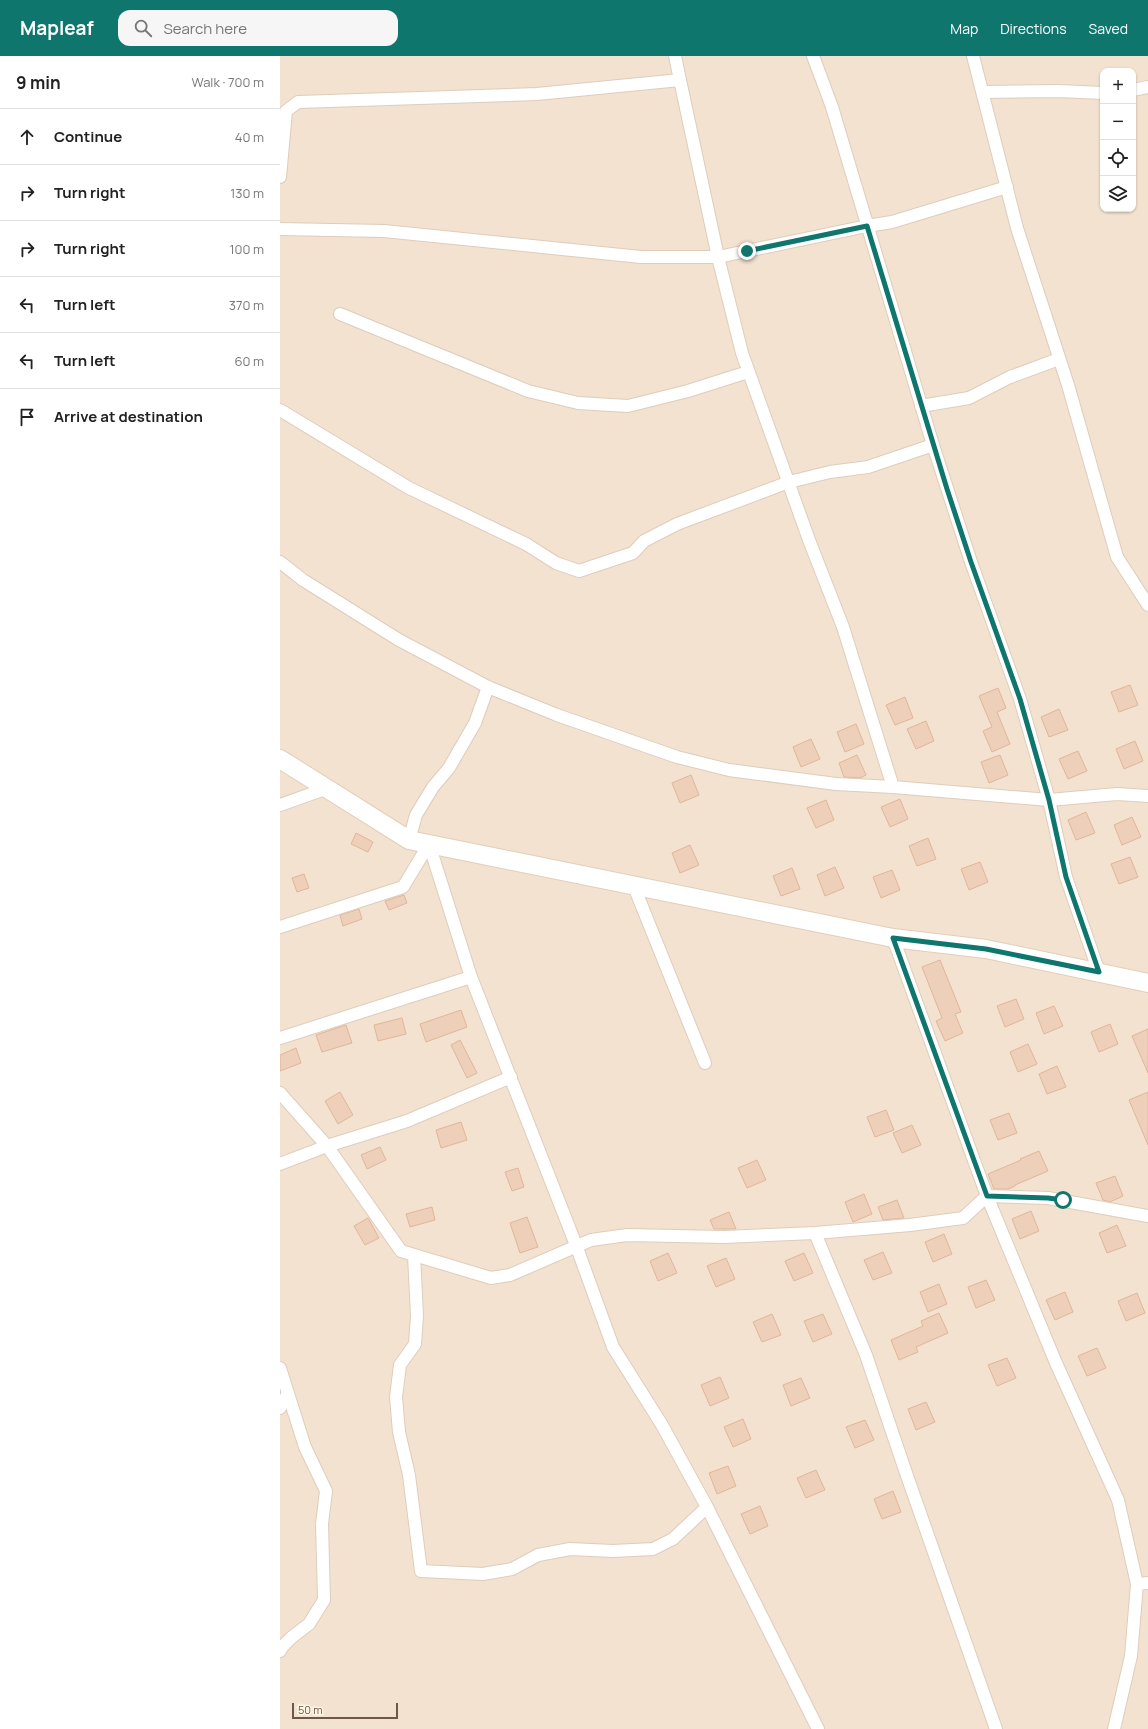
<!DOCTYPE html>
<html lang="en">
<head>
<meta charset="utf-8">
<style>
  body { margin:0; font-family:Manrope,sans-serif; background:#f6f6f6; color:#222 }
  .controls { position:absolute; right:12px; top:12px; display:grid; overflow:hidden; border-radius:8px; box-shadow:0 1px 3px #0004 }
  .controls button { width:36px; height:36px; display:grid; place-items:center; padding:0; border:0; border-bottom:1px solid #e0e0e0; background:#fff; color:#222; font:20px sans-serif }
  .scale { position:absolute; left:12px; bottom:10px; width:106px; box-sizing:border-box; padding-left:4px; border:2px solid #6f5749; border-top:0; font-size:11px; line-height:14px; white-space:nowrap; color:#6f5749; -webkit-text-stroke:3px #fef5e5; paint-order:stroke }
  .stop { position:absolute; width:12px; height:12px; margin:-9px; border:3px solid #0f766e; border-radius:50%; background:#fff }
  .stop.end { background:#0f766e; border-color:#fff; box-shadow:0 1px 4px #0008 }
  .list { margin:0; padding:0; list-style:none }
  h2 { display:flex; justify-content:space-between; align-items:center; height:52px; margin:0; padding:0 16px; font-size:17px }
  h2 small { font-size:13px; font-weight:400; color:#767676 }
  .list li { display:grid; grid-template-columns:26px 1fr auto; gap:12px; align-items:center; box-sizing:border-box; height:56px; padding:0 16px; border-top:1px solid #e0e0e0 }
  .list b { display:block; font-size:15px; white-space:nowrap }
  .list em { font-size:13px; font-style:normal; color:#767676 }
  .icon { flex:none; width:22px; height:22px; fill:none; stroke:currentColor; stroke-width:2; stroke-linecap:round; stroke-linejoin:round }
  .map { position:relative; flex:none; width:868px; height:1673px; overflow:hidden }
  header { display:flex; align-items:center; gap:24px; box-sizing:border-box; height:56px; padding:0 20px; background:#0f766e; color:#fff }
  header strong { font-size:19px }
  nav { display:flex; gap:22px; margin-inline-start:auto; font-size:14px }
  .search { width:280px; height:36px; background:#f6f6f6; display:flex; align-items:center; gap:10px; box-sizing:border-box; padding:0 14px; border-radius:12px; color:#767676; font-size:15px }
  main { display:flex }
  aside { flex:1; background:#fff }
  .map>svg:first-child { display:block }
  .residential { fill:#f2e2cf; fill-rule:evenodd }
  .building { fill:#eecfb9; stroke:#e0b69a }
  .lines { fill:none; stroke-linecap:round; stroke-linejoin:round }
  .street-casing { stroke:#decdbc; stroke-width:14 }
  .secondary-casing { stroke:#e2cebb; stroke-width:20 }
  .street { stroke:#fff; stroke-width:12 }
  .secondary { stroke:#fff; stroke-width:18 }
  .route { stroke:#0f766e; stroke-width:5 }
</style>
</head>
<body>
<header>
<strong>Mapleaf</strong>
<div class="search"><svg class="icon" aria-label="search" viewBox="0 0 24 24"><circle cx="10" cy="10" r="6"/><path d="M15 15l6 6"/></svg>Search here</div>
<nav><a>Map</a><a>Directions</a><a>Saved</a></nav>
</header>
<main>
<aside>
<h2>9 min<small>Walk · 700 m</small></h2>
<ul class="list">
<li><svg class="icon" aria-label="ahead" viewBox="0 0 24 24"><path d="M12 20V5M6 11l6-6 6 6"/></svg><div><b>Continue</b></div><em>40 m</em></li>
<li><svg class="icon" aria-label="right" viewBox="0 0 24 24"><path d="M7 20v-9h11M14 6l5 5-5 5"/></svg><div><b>Turn right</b></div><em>130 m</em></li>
<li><svg class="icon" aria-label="right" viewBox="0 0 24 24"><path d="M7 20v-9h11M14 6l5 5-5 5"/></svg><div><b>Turn right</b></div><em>100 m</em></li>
<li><svg class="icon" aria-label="left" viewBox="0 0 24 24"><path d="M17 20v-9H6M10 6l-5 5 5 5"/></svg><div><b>Turn left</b></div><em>370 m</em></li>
<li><svg class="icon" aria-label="left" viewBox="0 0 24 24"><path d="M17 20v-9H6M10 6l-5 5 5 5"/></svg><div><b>Turn left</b></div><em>60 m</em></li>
<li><svg class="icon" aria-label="arrive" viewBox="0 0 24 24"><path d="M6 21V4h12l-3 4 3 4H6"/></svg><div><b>Arrive at destination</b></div></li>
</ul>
</aside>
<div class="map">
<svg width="868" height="1673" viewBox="0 0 868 1673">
  <rect width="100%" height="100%" fill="#fbf0e0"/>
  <path class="residential" d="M0,0h868v1673h-868zM823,15h30v138h-30z"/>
  <g class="building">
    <path d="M850,629l8,20 -19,7 -8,-20z"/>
    <path d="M718,632l8,20 -9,4 13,32 -18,8 -9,-21 9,-4 -13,-31z"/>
    <path d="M625,641l8,21 -18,7 -9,-20z"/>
    <path d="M779,653l9,21 -19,7 -8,-20z"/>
    <path d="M646,665l8,20 -18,8 -9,-20z"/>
    <path d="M576,668l8,20 -19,8 -8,-20z"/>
    <path d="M531,683l9,20 -19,8 -8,-20z"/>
    <path d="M855,685l8,20 -19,8 -8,-20z"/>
    <path d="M798,695l9,20 -19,8 -9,-20z"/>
    <path d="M577,699l9,20 -6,3 -16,-1 -5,-14z"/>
    <path d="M720,699l8,20 -19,8 -8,-21z"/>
    <path d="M411,719l8,20 -19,8 -8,-20z"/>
    <path d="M620,743l8,20 -18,8 -9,-20z"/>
    <path d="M546,744l8,20 -18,8 -9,-20z"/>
    <path d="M806,756l9,21 -19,7 -8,-20z"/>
    <path d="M852,761l9,20 -19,8 -8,-20z"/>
    <path d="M76,777l17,9 -5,10 -17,-8z"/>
    <path d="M648,782l8,21 -19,7 -8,-20z"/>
    <path d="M410,789l9,20 -19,8 -8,-20z"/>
    <path d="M850,801l8,20 -19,7 -8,-20z"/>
    <path d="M700,806l8,20 -19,8 -8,-21z"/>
    <path d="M555,811l9,21 -19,8 -8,-21z"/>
    <path d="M512,812l8,21 -19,7 -8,-20z"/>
    <path d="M612,814l8,20 -19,8 -8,-21z"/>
    <path d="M24,818l5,14 -12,4 -5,-14z"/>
    <path d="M124,839l3,8 -18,7 -4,-9z"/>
    <path d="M79,853l3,10 -19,7 -3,-11z"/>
    <path d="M660,904l21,52 -6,2 8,19 -18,8 -9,-20 6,-3 -20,-51z"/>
    <path d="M736,943l8,20 -19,8 -8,-21z"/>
    <path d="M774,950l9,20 -19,8 -8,-21z"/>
    <path d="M181,954l6,17 -41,15 -6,-18z"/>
    <path d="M122,962l4,16 -28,7 -4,-16z"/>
    <path d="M830,968l8,20 -19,8 -8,-20z"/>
    <path d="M66,969l6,18 -30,9 -6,-17z"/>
    <path d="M868,973v44l-16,-37z"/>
    <path d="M180,984l17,33 -10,5 -16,-33z"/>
    <path d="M748,988l9,20 -19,8 -8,-20z"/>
    <path d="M16,992l5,15 -21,8v-16z"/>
    <path d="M777,1010l9,21 -19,7 -8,-20z"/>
    <path d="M60,1036l13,23 -15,9 -13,-23z"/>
    <path d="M868,1036v53l-19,-45z"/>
    <path d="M606,1054l8,20 -19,7 -8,-20z"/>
    <path d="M729,1057l8,20 -19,7 -8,-20z"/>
    <path d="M181,1066l6,18 -26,8 -5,-18z"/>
    <path d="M632,1069l9,20 -19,8 -9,-20z"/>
    <path d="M100,1091l6,13 -19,9 -6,-14z"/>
    <path d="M759,1095l9,20 -33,14v1l-7,3h-14l-6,-15 33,-14 -1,-1z"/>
    <path d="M477,1104l9,20 -19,8 -9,-20z"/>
    <path d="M238,1112l6,19 -12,4 -7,-19z"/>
    <path d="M835,1120l8,20 -13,6 -7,-2 -7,-17z"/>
    <path d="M584,1138l8,20 -19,8 -8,-20z"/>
    <path d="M617,1144l7,18 -21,2 -5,-13z"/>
    <path d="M152,1151l3,13 -25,7 -4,-13z"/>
    <path d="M751,1155l8,20 -19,8 -8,-20z"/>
    <path d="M449,1156l7,17h-22l-4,-9z"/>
    <path d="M247,1161l11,30 -18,6 -10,-30z"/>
    <path d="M88,1162l11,20 -14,7 -11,-19z"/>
    <path d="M837,1169l9,21 -19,7 -8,-20z"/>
    <path d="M664,1178l8,20 -19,8 -8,-20z"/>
    <path d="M603,1196l9,21 -19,7 -9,-20z"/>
    <path d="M388,1197l9,20 -19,8 -8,-20z"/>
    <path d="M524,1197l9,20 -19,8 -9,-20z"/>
    <path d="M446,1202l9,21 -19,8 -9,-21z"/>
    <path d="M706,1224l9,20 -19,8 -8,-21z"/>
    <path d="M659,1228l8,20 -19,8 -8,-20z"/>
    <path d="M785,1236l8,20 -18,8 -9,-20z"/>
    <path d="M857,1237l8,20 -19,8 -8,-20z"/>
    <path d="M659,1257l9,20 -32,14 2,5 -19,8 -8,-20 32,-14 -2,-5z"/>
    <path d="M492,1258l9,21 -19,7 -9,-20z"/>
    <path d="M543,1258l9,20 -19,8 -9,-21z"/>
    <path d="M817,1292l9,20 -19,8 -9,-20z"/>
    <path d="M727,1302l9,20 -19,8 -9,-21z"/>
    <path d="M440,1321l9,21 -19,8 -9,-21z"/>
    <path d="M521,1322l9,20 -19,8 -8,-21z"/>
    <path d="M646,1346l9,20 -19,8 -8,-21z"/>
    <path d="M463,1363l8,20 -18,8 -9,-20z"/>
    <path d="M585,1364l9,20 -19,8 -9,-21z"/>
    <path d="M448,1410l8,20 -19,8 -8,-21z"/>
    <path d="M536,1414l9,20 -19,8 -9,-20z"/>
    <path d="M613,1435l8,21 -19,7 -8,-20z"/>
    <path d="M480,1450l8,20 -18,8 -9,-20z"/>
  </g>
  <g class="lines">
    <defs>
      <g id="street">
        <path d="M533,0l19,51 101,338 38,117 49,137 29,101 17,77 33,95"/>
        <path d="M693,0l44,172 51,157 49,172 31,48"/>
        <path d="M400,24l38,177 24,96 67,187 34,87 50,160"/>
        <path d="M853,34l15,-3"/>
        <path d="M703,36l75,-1 45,2"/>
        <path d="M0,121l6,-66 12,-9 239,-8 143,-14 -5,-24"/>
        <path d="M0,173l104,2 257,26h77l149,-31 25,-4 115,-35"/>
        <path d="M60,258l188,77 50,12 50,3 60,-15 60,-19"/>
        <path d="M641,350l48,-8 41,-21 49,-18"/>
        <path d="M0,354l129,78 117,56 30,19 23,8 54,-18 11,-12 33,-17 112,-42 41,-10 38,-5 65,-22"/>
        <path d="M0,506l23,18 96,60 89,47 69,28 120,42 52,13 107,14 57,3 156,13 68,-6 31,2"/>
        <path d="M0,749l45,-16"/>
        <path d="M129,784l7,-25 17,-28 16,-19 26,-45 13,-36"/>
        <path d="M149,788l42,133 105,268 37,102 49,78 45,82 111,222"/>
        <path d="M353,828l72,179"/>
        <path d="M0,871l123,-40 26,-43"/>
        <path d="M613,882l94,258 61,2 100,18"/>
        <path d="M0,982l191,-61"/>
        <path d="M0,1037l47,53 74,105 90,27 19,-3 81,-35 36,-5 97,2 91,-4 95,-8 53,-7 24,-22 69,167 62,137 19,84"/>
        <path d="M0,1108l47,-18 80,-25 104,-44"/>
        <path d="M535,1177l51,122 39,115 91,259"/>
        <path d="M134,1199l3,61 -2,28 -15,21 -4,32 3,35 10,43 12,96 62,3 29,-5 26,-14 32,-6 43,2 40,-2 20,-10 34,-32"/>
        <path d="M0,1312l25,79 21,44 -4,33 2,76 -15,24 -17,13 -9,9 -3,5"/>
        <path d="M0,1352l7,-13"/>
        <path d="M834,1673l17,-73 6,-72 11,-1"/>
      </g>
      <path id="secondary" d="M0,703l129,81 484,98 93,11 162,34"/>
    </defs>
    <use href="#street" class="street-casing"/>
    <use href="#secondary" class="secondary-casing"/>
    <use href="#street" class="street"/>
    <use href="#secondary" class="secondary"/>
  </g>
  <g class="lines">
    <path class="route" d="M467,195l120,-25 80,263 24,73 49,137 29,101 17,77 33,95 -113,-23 -93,-11 94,258 61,2 15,2"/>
  </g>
</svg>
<div class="controls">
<button>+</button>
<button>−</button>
<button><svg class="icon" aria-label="locate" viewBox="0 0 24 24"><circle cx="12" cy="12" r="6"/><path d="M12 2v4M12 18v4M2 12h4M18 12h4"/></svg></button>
<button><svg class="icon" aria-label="layers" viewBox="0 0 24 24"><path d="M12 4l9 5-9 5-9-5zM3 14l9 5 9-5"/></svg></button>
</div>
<div class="scale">50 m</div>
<div class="stop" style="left:783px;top:1144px"></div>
<div class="stop end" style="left:467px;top:195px"></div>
</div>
</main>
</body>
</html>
